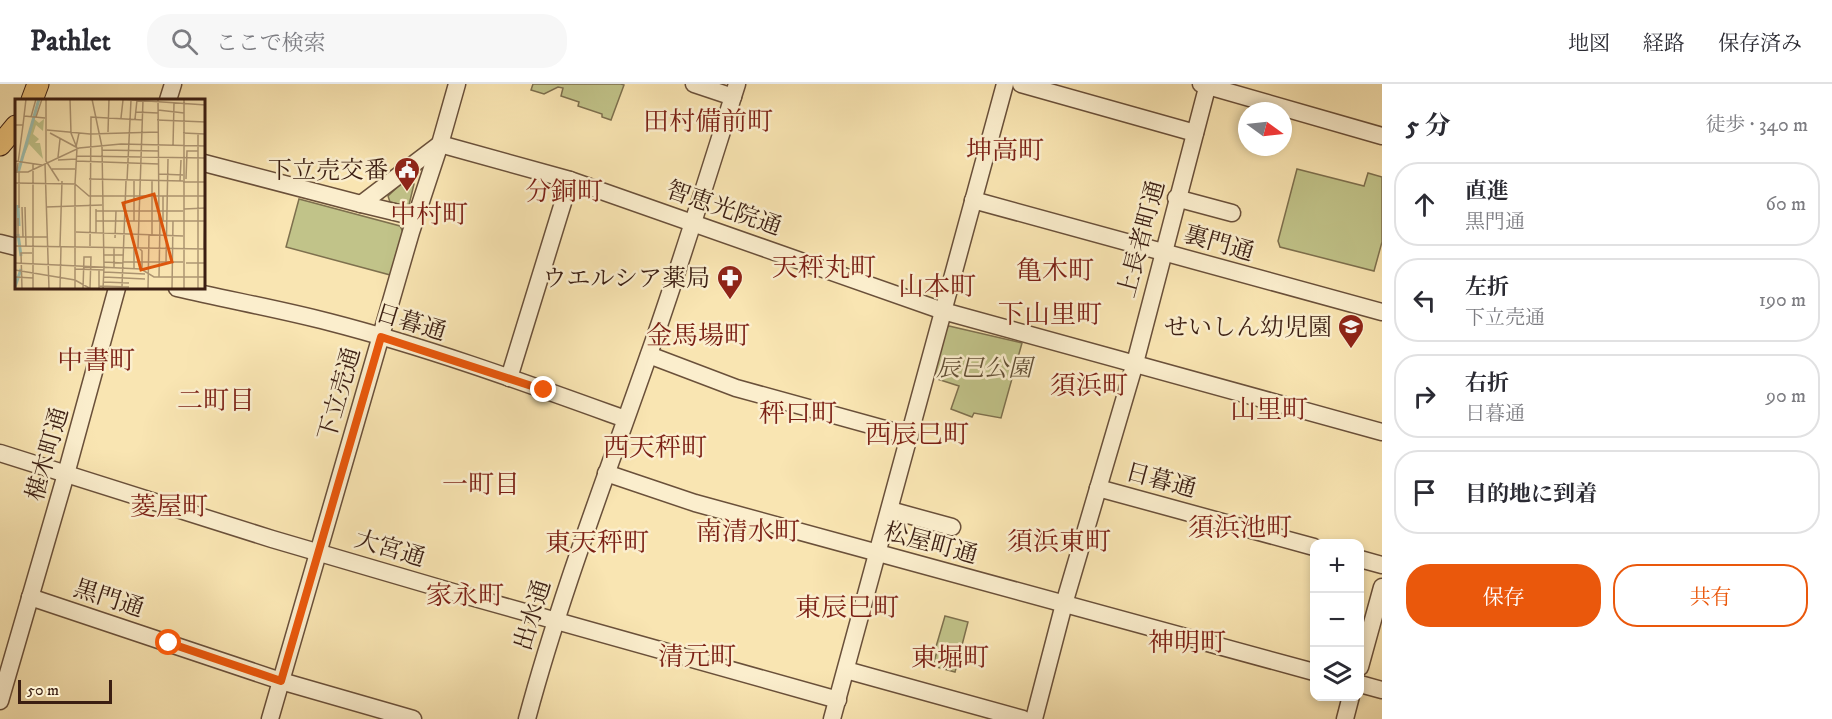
<!DOCTYPE html>
<html lang="ja">
<head>
<meta charset="utf-8">
<style>
  body { margin:0; font-family:"IM FELL DW Pica","Noto Serif JP",serif; background:#f7f7f7; color:#2b2b33 }
  .controls { position:absolute; right:18px; bottom:18px; display:grid; overflow:hidden; border-radius:12px; box-shadow:0 3px 9px #0003 }
  .controls button { width:54px; height:54px; display:grid; place-items:center; padding:0; border:0; border-bottom:2px solid #e1e1e2; background:#fff; color:#2b2b33; font:30px sans-serif }
  .compass { position:absolute; left:1238px; top:18px; width:54px; height:54px; border-radius:50%; background:#fff; box-shadow:0 3px 9px #0003; rotate:105deg }
  .scale { position:absolute; left:18px; bottom:15px; width:94px; box-sizing:border-box; padding-left:6px; border:3px solid #3b1e12; border-top:0; font-size:16px; line-height:21px; white-space:nowrap; color:#3b1e12; -webkit-text-stroke:4px #fbeecd; paint-order:stroke }
  .stop { position:absolute; width:18px; height:18px; margin:-14px; border:4px solid #ea580c; border-radius:50%; background:#fff }
  .stop.end { background:#ea580c; border-color:#fff; box-shadow:0 2px 6px #0008 }
  .list { margin:0; padding:0; list-style:none }
  h2 { display:flex; justify-content:space-between; align-items:center; height:78px; margin:0; padding:0 24px; font-size:26px }
  h2 small { font-size:20px; font-weight:400; color:#7c7c81 }
  .list li { display:grid; grid-template-columns:39px 1fr auto; gap:18px; align-items:center; box-sizing:border-box; height:84px; margin:0 12px 12px; padding:0 12px; border:2px solid #e1e1e2; border-radius:24px }
  .list b { display:block; font-size:22px; white-space:nowrap }
  .list p { margin:0; font-size:20px; white-space:nowrap; color:#7c7c81 }
  .list em { font-size:20px; font-style:normal; color:#7c7c81 }
  .actions { display:flex; gap:12px; padding:18px 24px }
  .actions a { flex:1; padding:14px 0; border:2px solid #ea580c; border-radius:24px; text-align:center; font-size:21px; color:#ea580c }
  .actions .main { background:#ea580c; color:#fff }
  .icon { flex:none; width:33px; height:33px; fill:none; stroke:currentColor; stroke-width:2; stroke-linecap:round; stroke-linejoin:round }
  .map { position:relative; flex:none; width:1382px; height:635px; overflow:hidden }
  header { display:flex; align-items:center; gap:36px; box-sizing:border-box; height:84px; padding:0 30px; background:#fff; border-bottom:2px solid #e1e1e2 }
  header strong { font-size:28px }
  nav { display:flex; gap:33px; margin-inline-start:auto; font-size:21px }
  .search { width:420px; height:54px; background:#f7f7f7; display:flex; align-items:center; gap:15px; box-sizing:border-box; padding:0 21px; border-radius:24px; color:#7c7c81; font-size:22px }
  main { display:flex }
  aside { flex:1; background:#fff }
  .map>svg:first-child { display:block }
  .green { fill:#c1c389; stroke:#7e704e; stroke-width:1.5 }
  .lines { fill:none; stroke-linecap:round; stroke-linejoin:round }
  .minor-casing { stroke:#6a503a; stroke-width:19 }
  .major-casing { stroke:#3b1e12; stroke-width:23 }
  .minor { stroke:#fbeecd; stroke-width:16 }
  .major { stroke:#ecc279; stroke-width:21 }
  .route { stroke:#ea580c; stroke-width:8 }
  .labels { text-anchor:middle; stroke-width:5; stroke-linejoin:round; paint-order:stroke }
  .poi-label { font-size:24px; fill:#3b1e12; stroke:#fbeecd; text-anchor:end }
  .street-label { font-size:24px; fill:#3b1e12; stroke:#fbeecd }
  .park-label { font-size:24px; font-style:italic; fill:#635036; stroke:#fbeecd }
  .neighbourhood-label { font-size:26px; fill:#7a1f14; stroke:#fbeecd }
  .inset-river { fill:none; stroke:#9ebfb0; stroke-width:3 }
  .inset-road { fill:none; stroke:#ad9572; stroke-width:1.5 }
  .view { fill:#df560c; fill-opacity:0.15; stroke:#df560c; stroke-width:3 }
  .inset-edge { fill:none; stroke:#3b1e12; stroke-width:3 }
</style>
</head>
<body>
<header>
<strong>Pathlet</strong>
<div class="search"><svg class="icon" aria-label="search" viewBox="0 0 24 24"><circle cx="10" cy="10" r="6"/><path d="M15 15l6 6"/></svg>ここで検索</div>
<nav><a>地図</a><a>経路</a><a>保存済み</a></nav>
</header>
<main>
<div class="map">
<svg width="1382" height="635" viewBox="0 0 1382 635">
  <rect width="100%" height="100%" fill="#f9e5b2"/>
  <filter id="stains"><feTurbulence type="fractalNoise" baseFrequency=".00333" numOctaves="4"/><feColorMatrix values="0 0 0 0 .2 0 0 0 0 .09 0 0 0 0 .02 0 0 0 .5 -.17"/></filter>
  <radialGradient id="worn" r=".72"><stop offset=".6" stop-color="#630" stop-opacity="0"/><stop offset="1" stop-color="#630" stop-opacity=".3"/></radialGradient>
  <g class="green">
    <path d="M533,0h88l3,1 -13,35 -9,-3v-3l-24,-8 1,-4 -18,-6 2,-8 -5,-1 -14,7 -13,-4z"/>
    <path d="M1297,85l67,17 4,-13 14,4v65l-8,29 -94,-24 -2,-6z"/>
    <path d="M404,97l10,3 -5,21 -2,1 -17,-4 -2,-6z"/>
    <path d="M299,115l101,27 5,10 -11,40 -108,-29z"/>
    <path d="M949,242l73,17 -21,75 -27,-5 -2,4 -21,-8 8,-23 -28,-9 13,-48z"/>
    <path d="M945,532l23,6 -13,50 -22,-6 4,-15 -2,-1z"/>
  </g>
  <g class="lines">
    <defs>
      <g id="minor">
        <path d="M694,0l39,13"/>
        <path d="M1021,0l174,49"/>
        <path d="M1201,0l181,52"/>
        <path d="M168,16l5,-16"/>
        <path d="M204,79l157,41 79,-60 130,36 373,131 439,121"/>
        <path d="M1176,114l56,15"/>
        <path d="M973,116l409,112"/>
        <path d="M361,120l54,13"/>
        <path d="M0,159l16,4"/>
        <path d="M177,204c51,12 102,21 152,34 101,26 199,62 296,97"/>
        <path d="M649,271l87,33 174,48"/>
        <path d="M509,294l61,-198"/>
        <path d="M0,369l272,86 181,53 385,108"/>
        <path d="M606,389l89,30 619,169"/>
        <path d="M1098,404l216,59"/>
        <path d="M890,426l62,17"/>
        <path d="M1360,475l22,6"/>
        <path d="M30,513l251,84 132,38"/>
        <path d="M1360,583l22,-80"/>
        <path d="M846,586l177,49"/>
        <path d="M1360,600l22,6"/>
        <path d="M0,617l66,-227 51,-186"/>
        <path d="M270,635l141,-487 29,-88 17,-60"/>
        <path d="M527,635c33,-123 79,-242 121,-362 32,-90 60,-182 89,-273"/>
        <path d="M832,635l173,-635"/>
        <path d="M1034,635l30,-115 71,-241 73,-279"/>
        <path d="M1345,635l6,-23"/>
      </g>
      <g id="major">
        <path d="M32,16l6,-16"/>
        <path d="M0,61l16,-19"/>
      </g>
    </defs>
    <use href="#minor" class="minor-casing"/>
    <use href="#major" class="major-casing"/>
    <use href="#minor" class="minor"/>
    <use href="#major" class="major"/>
  </g>
  <g class="lines">
    <path class="route" d="M169,559l112,38 100,-344 163,53"/>
  </g>
  <defs>
    <symbol id="civic-pin" viewBox="-11 -11 22 30"><path d="M0 17L-7.5 6A9.5 9.5 0 1 1 7.5 6Z" fill="#8f2418" stroke="#fbeecd"/><path d="M-.6-6.5H3V-4.5H.6V-3L4-1V1h2V6H-6V1h2V-1L-.6-3ZM-1.2 2.5V6h2.4V2.5Z" fill="#fff"/></symbol>
    <symbol id="pharmacy-pin" viewBox="-11 -11 22 30"><path d="M0 17L-7.5 6A9.5 9.5 0 1 1 7.5 6Z" fill="#8f2418" stroke="#fbeecd"/><path d="M-2-6h4v4h4v4h-4v4h-4v-4h-4v-4h4Z" fill="#fff"/></symbol>
    <symbol id="school-pin" viewBox="-11 -11 22 30"><path d="M0 17L-7.5 6A9.5 9.5 0 1 1 7.5 6Z" fill="#8f2418" stroke="#fbeecd"/><path d="M0-5L7-2L0 1L-7-2ZM-4 1L0 2.5L4 1V4Q0 6-4 4Z" fill="#fff"/></symbol>
  </defs>
  <g fill-rule="evenodd">
    <use href="#civic-pin" x="392" y="71" width="30" height="40"/>
    <use href="#pharmacy-pin" x="715" y="179" width="30" height="40"/>
    <use href="#school-pin" x="1336" y="228" width="30" height="40"/>
  </g>
  <g class="labels">
    <g class="poi-label">
      <text x="388" y="94">下立売交番</text>
      <text x="710" y="202">ウエルシア薬局</text>
      <text x="1332" y="251">せいしん幼児園</text>
    </g>
    <g class="street-label">
      <text transform="translate(724 124) rotate(19)" y="8">智恵光院通</text>
      <text transform="translate(1141 155) rotate(-75)" y="8">上長者町通</text>
      <text transform="translate(1219 159) rotate(16)" y="8">裏門通</text>
      <text transform="translate(411 238) rotate(17)" y="8">日暮通</text>
      <text transform="translate(339 310) rotate(-74)" y="8">下立売通</text>
      <text transform="translate(47 370) rotate(-74)" y="8">椹木町通</text>
      <text transform="translate(1161 396) rotate(15)" y="8">日暮通</text>
      <text transform="translate(931 459) rotate(15)" y="8">松屋町通</text>
      <text transform="translate(390 464) rotate(17)" y="8">大宮通</text>
      <text transform="translate(109 514) rotate(18)" y="8">黒門通</text>
      <text transform="translate(532 531) rotate(-73)" y="8">出水通</text>
    </g>
    <g class="park-label">
      <text x="984" y="292">辰巳公園</text>
    </g>
    <g class="neighbourhood-label">
      <text x="708" y="46">田村備前町</text>
      <text x="1005" y="75">坤高町</text>
      <text x="564" y="116">分銅町</text>
      <text x="429" y="139">中村町</text>
      <text x="824" y="192">天秤丸町</text>
      <text x="1055" y="195">亀木町</text>
      <text x="937" y="211">山本町</text>
      <text x="1050" y="239">下山里町</text>
      <text x="698" y="260">金馬場町</text>
      <text x="96" y="285">中書町</text>
      <text x="1089" y="310">須浜町</text>
      <text x="216" y="325">二町目</text>
      <text x="1269" y="334">山里町</text>
      <text x="798" y="338">秤口町</text>
      <text x="917" y="359">西辰巳町</text>
      <text x="655" y="372">西天秤町</text>
      <text x="481" y="409">一町目</text>
      <text x="169" y="431">菱屋町</text>
      <text x="1240" y="452">須浜池町</text>
      <text x="748" y="456">南清水町</text>
      <text x="1059" y="466">須浜東町</text>
      <text x="597" y="467">東天秤町</text>
      <text x="465" y="520">家永町</text>
      <text x="847" y="532">東辰巳町</text>
      <text x="1187" y="567">神明町</text>
      <text x="697" y="581">清元町</text>
      <text x="950" y="582">東堀町</text>
    </g>
  </g>
  <g transform="translate(15 15)">
    <rect width="190" height="190" fill="#f9e5b2"/>
    <path d="M18,19l6,5 5,-4 -1,12 -7,-6 -3,9 6,5 -4,4h5l3,16 -14,-15 -5,12z" fill="#c1c389"/>
    <path class="inset-river" d="M3,74l21,-74M3,106l1,21M3,135l3,22M0,188l6,-18"/>
    <path class="inset-road" d="M31,0v62l13,20M55,0l1,34 6,15 -2,36M77,0l10,48M104,0l87,6M143,0l1,122M143,11l26,3M121,13l22,1M9,17l21,2M16,18l5,-18M21,18l6,-18M106,19l2,-18M120,20l2,-19M142,21l49,2M0,26h8l3,-26M32,31l43,4 68,-2M93,33l1,-33M35,34l26,14 3,-14M168,34l22,1M158,47l1,-43M87,48l2,120M87,51l56,1M61,57l129,2v-36M43,58l2,-18M43,61l18,-1M0,62l27,4M61,62l83,3M18,65v125M30,65l4,125M37,70h23M2,72l6,-46M0,73h13l51,-24 42,-4 85,2M4,73v36M144,75l24,1M74,80l94,2M171,80l1,-28h11M112,82l4,-81M165,82l1,-21M168,83h23M0,84l60,1M60,85l14,12h117M148,97v25M7,108l1,30M10,108l1,39M31,108l56,-2M81,110v24M169,110l22,-1M81,112h87M81,122h110M119,122v-40M61,133l107,4M109,135l2,-53M137,137v-55M0,138h32M3,138v-19M100,139l1,-27M0,147l191,3M45,147l2,-65M75,147l1,-129 52,3M189,150l1,-41M190,150v40M89,156h19M89,163l19,1M108,163h60M151,163l2,-103M0,164l126,6 13,8h52M171,164h20M99,169v-20M119,169v-20M60,170l29,1M127,170v-18l-4,-4 5,-147M0,171l60,10 16,9M89,173l41,2M0,178l18,1M89,178l41,2M144,178l1,-56M89,183l25,1M84,187l30,1M107,188l2,-53M7,190l-1,-36h11M45,190l1,-43M60,190v-104M68,190l1,-32h7l-1,31M84,190v-19M88,190l1,-22M133,190l1,-54M157,190l1,-68M169,190v-190M183,190v-155"/>
    <path class="view" d="M139,95l18,68 -31,8 -18,-67z"/>
    <rect width="190" height="190" class="inset-edge"/>
  </g>
  <rect width="100%" height="100%" filter="url(#stains)"/>
  <rect width="100%" height="100%" fill="url(#worn)"/>
</svg>
<div class="controls">
<button>+</button>
<button>−</button>
<button><svg class="icon" aria-label="layers" viewBox="0 0 24 24"><path d="M12 4l9 5-9 5-9-5zM3 14l9 5 9-5"/></svg></button>
</div>
<svg class="compass" viewBox="-18 -18 36 36"><path d="M0-13l5 13h-10z" fill="#e53935"/><path d="M0 13l5-13h-10z" fill="#7c7c81"/></svg>
<div class="scale">50 m</div>
<div class="stop" style="left:169px;top:559px"></div>
<div class="stop end" style="left:544px;top:306px"></div>
</div>
<aside>
<h2>5 分<small>徒歩 · 340 m</small></h2>
<ul class="list">
<li><svg class="icon" aria-label="ahead" viewBox="0 0 24 24"><path d="M12 20V5M6 11l6-6 6 6"/></svg><div><b>直進</b><p>黒門通</p></div><em>60 m</em></li>
<li><svg class="icon" aria-label="left" viewBox="0 0 24 24"><path d="M17 20v-9H6M10 6l-5 5 5 5"/></svg><div><b>左折</b><p>下立売通</p></div><em>190 m</em></li>
<li><svg class="icon" aria-label="right" viewBox="0 0 24 24"><path d="M7 20v-9h11M14 6l5 5-5 5"/></svg><div><b>右折</b><p>日暮通</p></div><em>90 m</em></li>
<li><svg class="icon" aria-label="arrive" viewBox="0 0 24 24"><path d="M6 21V4h12l-3 4 3 4H6"/></svg><div><b>目的地に到着</b></div></li>
</ul>
<div class="actions"><a class="main">保存</a><a>共有</a></div>
</aside>
</main>
</body>
</html>
